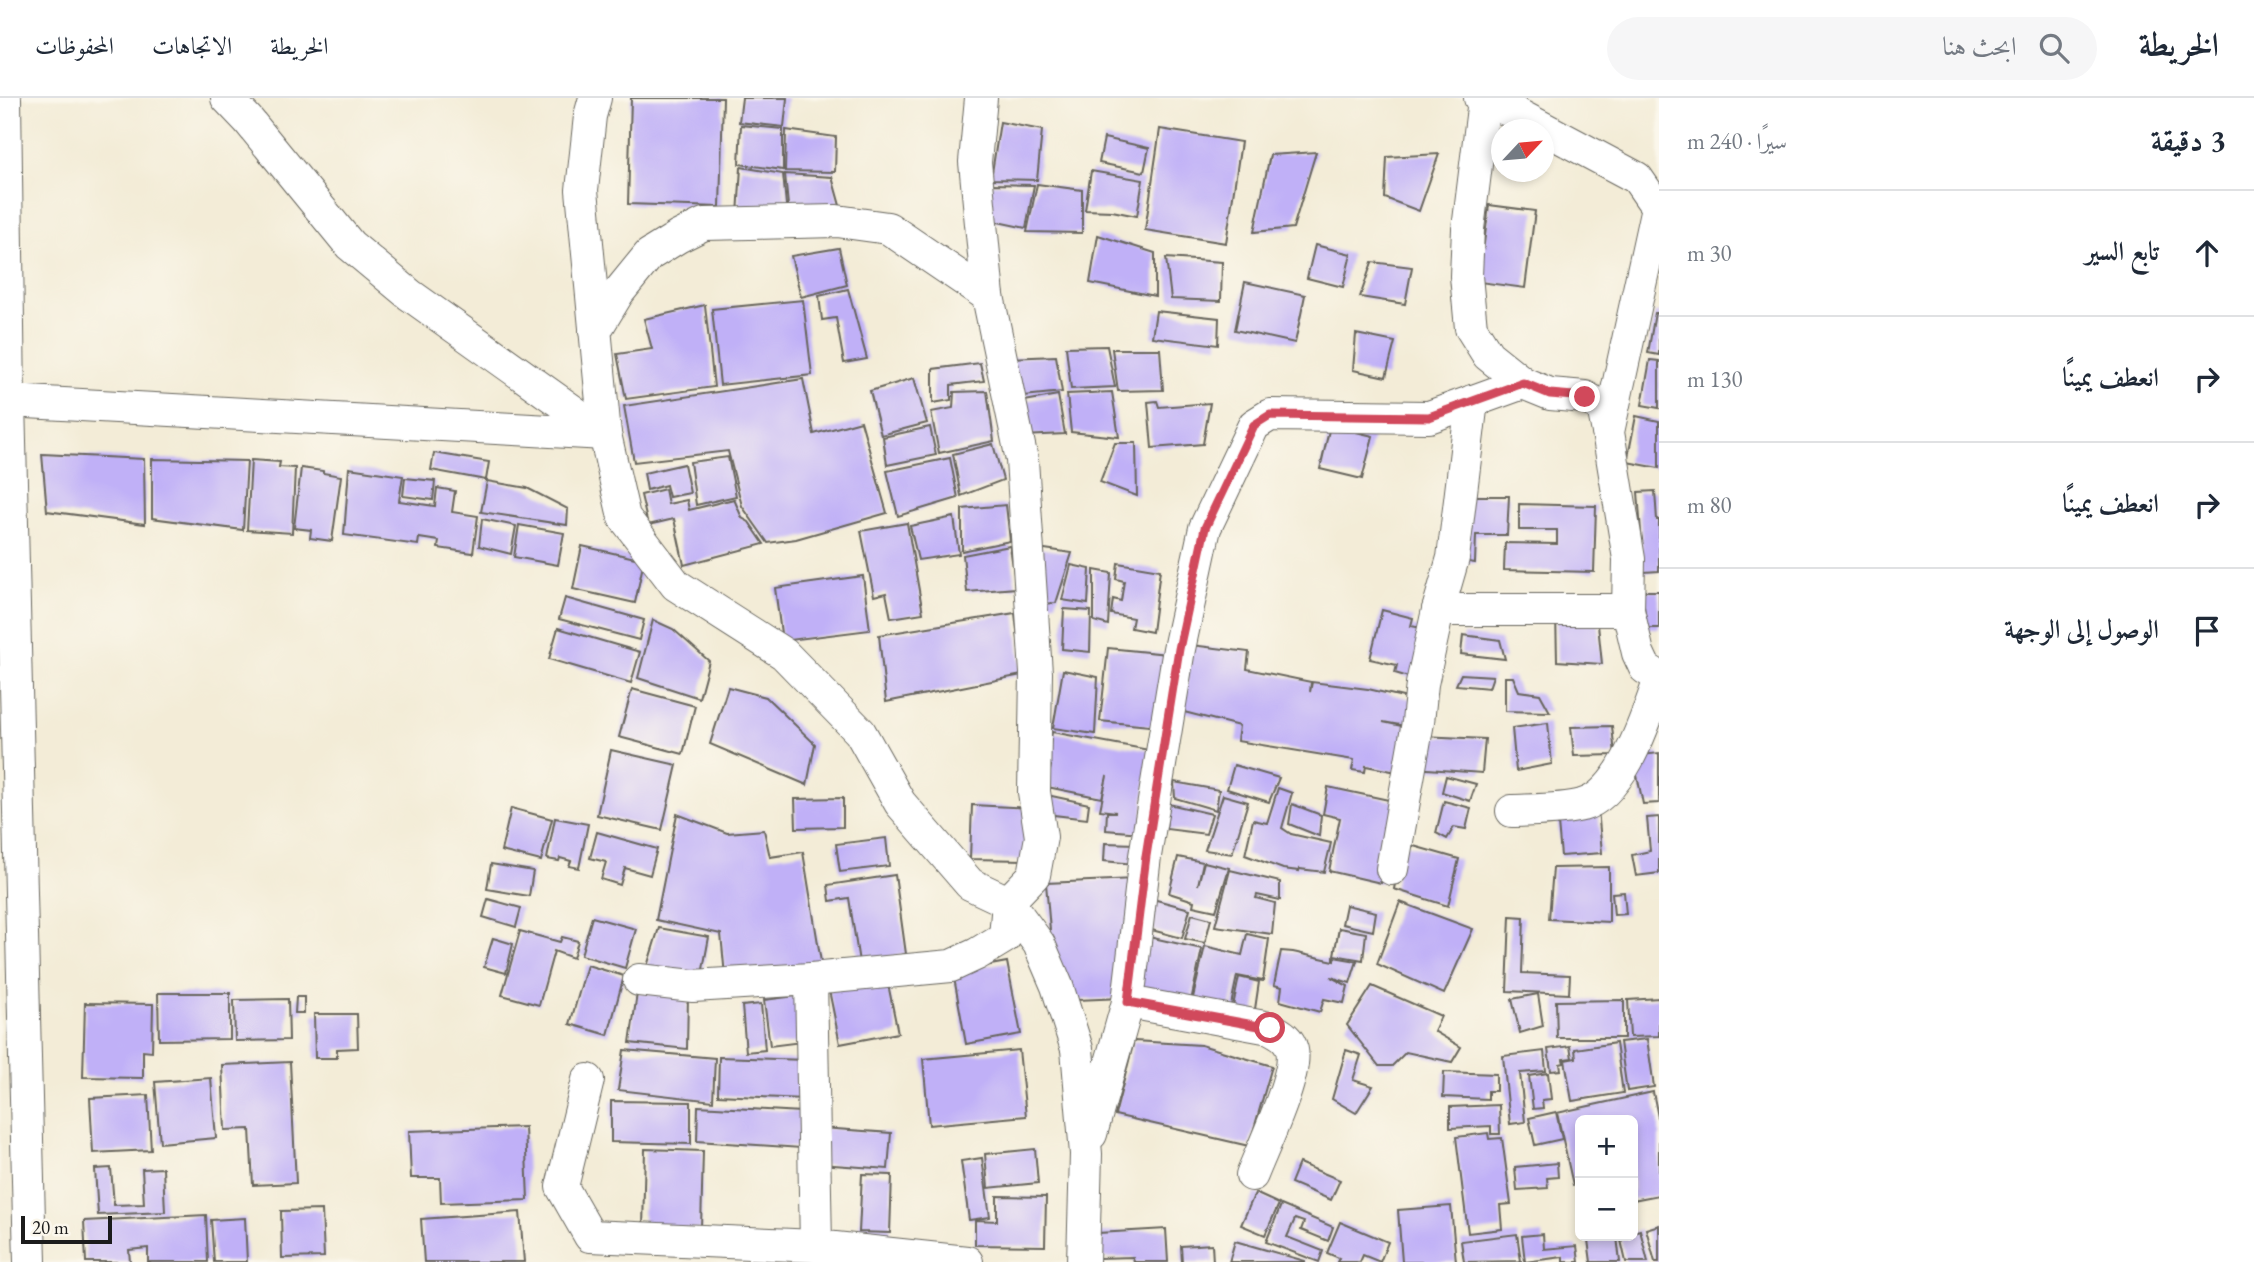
<!DOCTYPE html>
<html lang="ar">
<head>
<meta charset="utf-8">
<style>
  body { margin:0; font-family:"EB Garamond",Amiri,serif; background:#f6f6f7; color:#1f2937; direction:rtl }
  .controls { position:absolute; right:21px; bottom:21px; display:grid; overflow:hidden; border-radius:10px; box-shadow:0 4px 10px #0003 }
  .controls button { width:63px; height:63px; display:grid; place-items:center; padding:0; border:0; border-bottom:2px solid #e0e1e3; background:#fff; color:#1f2937; font:35px sans-serif }
  .compass { position:absolute; left:1491px; top:21px; width:63px; height:63px; border-radius:50%; background:#fff; box-shadow:0 4px 10px #0003; rotate:64deg }
  .scale { position:absolute; left:21px; bottom:18px; width:91px; box-sizing:border-box; padding-left:7px; border:4px solid #1c1c1c; border-top:0; font-size:19px; line-height:24px; white-space:nowrap; color:#1c1c1c; -webkit-text-stroke:5px #fbf7ec; paint-order:stroke }
  .stop { position:absolute; width:21px; height:21px; margin:-16px; border:5px solid #d1495b; border-radius:50%; background:#fff }
  .stop.end { background:#d1495b; border-color:#fff; box-shadow:0 2px 7px #0008 }
  .list { margin:0; padding:0; list-style:none }
  h2 { display:flex; justify-content:space-between; align-items:center; height:91px; margin:0; padding:0 28px; font-size:30px }
  h2 small { font-size:23px; font-weight:400; color:#747a83 }
  .list li { display:grid; grid-template-columns:46px 1fr auto; gap:21px; align-items:center; box-sizing:border-box; height:126px; padding:0 28px; border-top:2px solid #e0e1e3 }
  .list b { display:block; font-size:26px; white-space:nowrap }
  .list em { font-size:23px; font-style:normal; color:#747a83 }
  .icon { flex:none; width:38px; height:38px; fill:none; stroke:currentColor; stroke-width:2; stroke-linecap:round; stroke-linejoin:round }
  .map { position:relative; flex:none; width:1659px; height:1164px; overflow:hidden; direction:ltr }
  header { display:flex; align-items:center; gap:42px; box-sizing:border-box; height:98px; padding:0 35px; background:#fff; border-bottom:2px solid #e0e1e3 }
  header strong { font-size:33px }
  nav { display:flex; gap:38px; margin-inline-start:auto; font-size:24px }
  .search { width:490px; height:63px; background:#f6f6f7; display:flex; align-items:center; gap:18px; box-sizing:border-box; padding:0 24px; border-radius:38px; color:#747a83; font-size:26px }
  main { display:flex }
  aside { flex:1; background:#fff }
  .map>svg:first-child { display:block }
  .building { fill:#c0b0f7 }
  .lines { fill:none; stroke-linecap:round; stroke-linejoin:round }
  .minor-casing { stroke:#67655d; stroke-width:34 }
  .minor { stroke:#fff; stroke-width:32 }
  .route { stroke:#d1495b; stroke-width:9 }
</style>
</head>
<body>
<header>
<strong>الخريطة</strong>
<div class="search"><svg class="icon" aria-label="search" viewBox="0 0 24 24"><circle cx="10" cy="10" r="6"/><path d="M15 15l6 6"/></svg>ابحث هنا</div>
<nav><a>الخريطة</a><a>الاتجاهات</a><a>المحفوظات</a></nav>
</header>
<main>
<aside>
<h2>3 دقيقة<small>سيرًا · 240 m</small></h2>
<ul class="list">
<li><svg class="icon" aria-label="ahead" viewBox="0 0 24 24"><path d="M12 20V5M6 11l6-6 6 6"/></svg><div><b>تابع السير</b></div><em>30 m</em></li>
<li><svg class="icon" aria-label="right" viewBox="0 0 24 24"><path d="M7 20v-9h11M14 6l5 5-5 5"/></svg><div><b>انعطف يمينًا</b></div><em>130 m</em></li>
<li><svg class="icon" aria-label="right" viewBox="0 0 24 24"><path d="M7 20v-9h11M14 6l5 5-5 5"/></svg><div><b>انعطف يمينًا</b></div><em>80 m</em></li>
<li><svg class="icon" aria-label="arrive" viewBox="0 0 24 24"><path d="M6 21V4h12l-3 4 3 4H6"/></svg><div><b>الوصول إلى الوجهة</b></div></li>
</ul>
</aside>
<div class="map">
<svg width="1659" height="1164" viewBox="0 0 1659 1164">
  <rect width="100%" height="100%" fill="#fbf7ec"/>
  <filter id="ink" filterUnits="userSpaceOnUse"><feTurbulence type="fractalNoise" baseFrequency=".0143" numOctaves="2"/><feDisplacementMap in="SourceGraphic" scale="14" xChannelSelector="R" yChannelSelector="G"/><feConvolveMatrix kernelMatrix="1 2 1 2 8 2 1 2 1" color-interpolation-filters="sRGB"/></filter>
  <filter id="wash" filterUnits="userSpaceOnUse"><feTurbulence type="fractalNoise" baseFrequency=".00686" numOctaves="4" result="noise"/><feDisplacementMap in="SourceGraphic" scale="28" xChannelSelector="R" yChannelSelector="G"/><feGaussianBlur stdDeviation="1.57" result="paint"/><feColorMatrix in="noise" values="0 0 0 0 0 0 0 0 0 0 0 0 0 0 0 0 0 1.4 0 .05"/><feComposite in="paint" operator="in"/></filter>
  <g filter="url(#wash)">
    <rect width="100%" height="100%" fill="#f3ecd7"/>
    <g id="blocks">
      <g class="building">
        <path d="M631,0h92l-3,109 -92,-3z"/>
        <path d="M742,0h45l-3,29 -45,-5z"/>
        <path d="M1000,24l42,8 -5,50 -46,-1z"/>
        <path d="M741,27l42,4v41l-44,-6z"/>
        <path d="M1160,31l81,13 -15,101 -81,-13z"/>
        <path d="M786,32l50,7 -1,35 -50,-1z"/>
        <path d="M1104,40l45,10 -5,24 -45,-9z"/>
        <path d="M1316,54l-23,76 -39,4 16,-77z"/>
        <path d="M1439,56l-20,57 -34,-13 2,-41z"/>
        <path d="M741,69l42,7 4,41h-49z"/>
        <path d="M1091,73l52,9 -6,36 -25,-5 -27,-1z"/>
        <path d="M785,76l47,3 12,43 -55,-4z"/>
        <path d="M991,86l43,1 -8,43 -38,-8z"/>
        <path d="M1037,86l45,6v43l-55,-1z"/>
        <path d="M1489,107l46,6 -10,77 -46,-6z"/>
        <path d="M1098,137l57,18v43l-65,-13z"/>
        <path d="M1315,147l36,9 -8,33 -36,-9z"/>
        <path d="M839,150l8,37 -46,12 -10,-41z"/>
        <path d="M1166,160l56,4 -1,39 -50,-2z"/>
        <path d="M1372,164l40,5 -7,37 -45,-7z"/>
        <path d="M1245,184l60,13 -10,48 -60,-13z"/>
        <path d="M848,191l19,70 -23,4 -8,-45 -14,2 -3,-24z"/>
        <path d="M803,202l9,75 -92,10 -8,-76z"/>
        <path d="M705,207l9,82 -88,12 -9,-45 35,-5 -8,-30z"/>
        <path d="M1156,213l63,7 -1,27 -66,-8z"/>
        <path d="M1655,215h4v42l-11,-2z"/>
        <path d="M1356,236l39,8 -9,35 -33,-7z"/>
        <path d="M1107,248l8,41 -44,2 -5,-42z"/>
        <path d="M1112,251h48l3,41 -45,1z"/>
        <path d="M1056,258l6,36 -48,5 -5,-39z"/>
        <path d="M1650,262l9,1v47l-17,-3z"/>
        <path d="M980,265l4,18 -33,4v15l-18,3v-34z"/>
        <path d="M914,280l13,45 -46,12 -11,-44z"/>
        <path d="M803,281l11,55 47,-13 26,92 -91,26 -28,4 -26,-37 -14,-55 -94,11 -10,-56z"/>
        <path d="M987,293l7,50 -55,12 -8,-41 22,-4 1,-16z"/>
        <path d="M1112,294l7,45 -48,-5 -4,-38z"/>
        <path d="M1058,297l7,39 -42,2 -4,-34z"/>
        <path d="M1157,303l2,6 51,-4 -7,41 -51,4 -4,-46z"/>
        <path d="M1636,318l23,5v47l-32,-6z"/>
        <path d="M1330,328l43,10 -11,43 -42,-10z"/>
        <path d="M930,329l6,28 -49,10 -4,-28z"/>
        <path d="M1115,345h21l1,53 -37,-14z"/>
        <path d="M993,346l10,36 -42,16 -8,-42z"/>
        <path d="M434,355l55,9 -3,18 -55,-10z"/>
        <path d="M42,356l102,5 1,65 -98,-13z"/>
        <path d="M728,359l8,39 -40,9 -6,-43z"/>
        <path d="M950,360l8,40 -60,18 -11,-45z"/>
        <path d="M152,361l95,2 -4,69 -91,-12z"/>
        <path d="M251,362l29,2 -1,5 16,1 -3,65 -45,-3z"/>
        <path d="M684,366l6,29 -21,4 -3,-12 -19,5 -3,-17z"/>
        <path d="M301,370l22,3v2l18,3 -9,65 -22,-3 1,-8 -17,-2z"/>
        <path d="M349,370l54,8 -4,25 36,5 2,-18 18,3 -3,21 26,4 -5,37 -35,-5 1,-7 -20,-3 -1,7 -74,-10z"/>
        <path d="M405,380l30,3 -2,19 -30,-4z"/>
        <path d="M487,383l40,7 41,21 -1,16 -86,-13z"/>
        <path d="M665,391l3,15 19,-4 2,10 45,-11 8,19 7,4 15,22 -80,21 -10,-46 -26,6 -7,-30z"/>
        <path d="M1655,393l2,29h2v51l-15,1 -6,-80z"/>
        <path d="M1467,398h42l-2,39h-31l-1,28 -12,-2z"/>
        <path d="M1519,406l77,2 -2,66 -90,-2 1,-27 52,1v-14h-38z"/>
        <path d="M1006,407l4,36 -48,10v-42z"/>
        <path d="M954,419l5,37 -41,6 -8,-34z"/>
        <path d="M482,421l34,7 -5,28 -32,-8z"/>
        <path d="M907,425l16,90 -32,5 -5,-25 -12,3 -13,-65z"/>
        <path d="M519,427l45,8 -6,32 -44,-8z"/>
        <path d="M582,448l62,14 -9,43 -62,-14z"/>
        <path d="M1010,448l6,42 -49,4 -4,-37z"/>
        <path d="M1038,450l34,5 -16,50 -15,1z"/>
        <path d="M1118,465l42,7 -8,62 -21,-4 2,-10 -22,-4 2,-15 8,2 3,-20 -8,-2z"/>
        <path d="M1071,467l19,4 -2,35 -26,-4z"/>
        <path d="M1094,472l17,3 -3,52 -14,-4z"/>
        <path d="M863,478l7,54 -88,11 -7,-53z"/>
        <path d="M1642,493h17v37h-12z"/>
        <path d="M565,500l79,22 -5,20 -80,-21z"/>
        <path d="M1064,511l27,2 -1,41 -28,-3z"/>
        <path d="M1382,512l31,8 -2,8 16,3 -12,50 -20,-6 2,-8 -27,-6z"/>
        <path d="M1015,515l7,62 -136,27 -7,-67z"/>
        <path d="M1556,515l41,2 5,49 -45,-3z"/>
        <path d="M653,522l20,9 36,32 -10,37 -61,-20z"/>
        <path d="M558,530l82,24 -9,31 -82,-24z"/>
        <path d="M1463,537l37,5 5,19 -44,-5z"/>
        <path d="M1191,547l58,7 -2,17 64,13 -1,10 2,-10 56,7 48,11 -5,27 -28,-5 28,6 -9,45 -36,-7 -1,6 -13,-2 2,-10 -117,-19 2,-15 -55,-14z"/>
        <path d="M1108,550l59,6 -8,73 -59,-6z"/>
        <path d="M1063,572l35,7 -3,57 -42,-6z"/>
        <path d="M1461,576l32,2 -4,12 -33,-3z"/>
        <path d="M1505,579h8l6,14 21,3 10,18 -45,-1z"/>
        <path d="M728,589l38,10 49,47 -8,41 -97,-41z"/>
        <path d="M632,591l63,17 -12,48 -64,-17z"/>
        <path d="M1548,625l4,41 -36,7 -4,-43z"/>
        <path d="M1612,628l3,29 -41,1 -3,-29z"/>
        <path d="M1052,634l97,18 -8,83 -35,-3 1,-18h9l-16,-2 7,-34 -5,22 -55,-11 4,-21 -4,-1z"/>
        <path d="M1422,638l63,3 -3,34 -68,-5z"/>
        <path d="M611,652l66,15 -15,65 -65,-15z"/>
        <path d="M1659,655v50l-16,1 -10,-48z"/>
        <path d="M1234,667l45,13 -10,24 -42,-13z"/>
        <path d="M1446,678l30,8 -6,17 -28,-9z"/>
        <path d="M1174,684l45,8 -3,20 -41,-12z"/>
        <path d="M1328,689l70,15 -17,81 -52,-12 11,-53 -17,-4z"/>
        <path d="M1278,690l14,5 -10,35 9,6 40,9 -7,29 -25,-3v2l-16,-2 -38,-14 8,-35 14,3z"/>
        <path d="M1047,697l42,9 -2,15 -41,-5z"/>
        <path d="M1223,697l25,7 -16,52 -27,-4z"/>
        <path d="M843,700v29l-47,1 -1,-29z"/>
        <path d="M1444,703l27,7 -5,21 -12,-2 -7,12 -11,-6z"/>
        <path d="M1169,706l43,10 -6,20 -40,-5z"/>
        <path d="M1292,706l29,11 -2,21 -30,-12z"/>
        <path d="M972,707l60,3 1,52 -63,-1z"/>
        <path d="M511,710l41,11 -11,42 -40,-10z"/>
        <path d="M1598,711l4,44 -41,3 -4,-44z"/>
        <path d="M677,716l50,19 37,-3 6,27 33,-5 19,116 -97,8 -4,-42 -65,-14z"/>
        <path d="M1659,719v56l-23,3 -4,-21 18,-4 -3,-33z"/>
        <path d="M555,720l33,6 -9,44 -10,-2 2,-5 -11,-3 -1,3 -12,-2z"/>
        <path d="M597,734l60,17 -7,26 -25,-7 -5,17 -19,-6 5,-17 -16,-4z"/>
        <path d="M886,740l3,28 -49,6 -4,-28z"/>
        <path d="M1105,745l31,1 -2,20 -30,-3z"/>
        <path d="M1403,745l56,16 -11,47 -54,-17z"/>
        <path d="M1178,759l25,5 -5,23 6,-23 25,6 -13,43 -23,-5 1,-5 -25,-8z"/>
        <path d="M491,766l42,7 -4,25 -42,-7z"/>
        <path d="M1609,769v55l-60,-3 4,-51z"/>
        <path d="M1230,772l50,12v18l-23,-5 -1,3 19,5 -3,31 -57,-8z"/>
        <path d="M895,777l11,79 -47,8 -10,-64 -19,3 -2,-16z"/>
        <path d="M1134,781l-12,119 -45,2 -26,-58 -5,-59z"/>
        <path d="M1624,794l2,22 -12,1 -2,-22z"/>
        <path d="M1149,800l41,11 -8,29 -38,-10z"/>
        <path d="M488,801l33,9 -5,19 -33,-10z"/>
        <path d="M1400,804l73,27 -29,65 -67,-30z"/>
        <path d="M1346,807l30,7 -3,19 -31,-7z"/>
        <path d="M1192,816l19,5 -6,24 -20,-4z"/>
        <path d="M1510,818l14,1 -2,56 48,2 -1,19 -62,-3z"/>
        <path d="M592,819l44,12 -11,39 -44,-13z"/>
        <path d="M659,830l50,9 -8,43 -56,-7z"/>
        <path d="M1339,830l27,5 -3,27 -29,-5z"/>
        <path d="M520,833l40,11 2,-5 16,4 -5,17 -19,-7 -15,54 -37,-10z"/>
        <path d="M1247,836l22,5 -6,42 -26,-5 -7,34 -38,-8 13,-56 37,9z"/>
        <path d="M1140,837l62,14 -11,52 -61,-14z"/>
        <path d="M493,840l20,6 -7,29 -22,-6z"/>
        <path d="M1281,853l12,1 41,9v-4l23,4 -7,22 -19,-6 17,9 -4,17 -20,-4 -4,13 -40,-11 2,-14 -8,-2z"/>
        <path d="M1007,864l14,72 -55,10 -13,-72z"/>
        <path d="M587,867l37,11 -16,59 -38,-11z"/>
        <path d="M1239,879l20,5 -5,34 -22,-5z"/>
        <path d="M887,881l11,54 -58,11 -11,-54z"/>
        <path d="M1372,888l69,30 -7,15 27,16 -9,15 -46,-10 -14,14h-13l-32,-41z"/>
        <path d="M158,895h72v46l-71,1z"/>
        <path d="M637,895l51,2 -1,54 -57,-6z"/>
        <path d="M1538,896l5,32 -23,7 -8,-34z"/>
        <path d="M796,898l6,46 -32,4 -6,-46z"/>
        <path d="M296,899h8v16h-9z"/>
        <path d="M1659,900v38l-29,1 -2,-37z"/>
        <path d="M288,901l1,41 -54,1 -1,-41z"/>
        <path d="M1624,902v38h-67l-1,-37z"/>
        <path d="M85,905l68,1 -1,48 -9,-1v27l-60,-1z"/>
        <path d="M761,906l4,46 -19,2 -4,-46z"/>
        <path d="M314,916h43l1,34 -21,1v9h-22z"/>
        <path d="M1647,941l7,48 -27,4 -7,-49z"/>
        <path d="M1134,943l67,4 71,21 -23,80 -134,-31z"/>
        <path d="M1616,945l7,50 -51,8 -7,-41 11,-2 -1,-9z"/>
        <path d="M1570,948l2,12 -9,1 1,4 -4,1 1,6 -10,1 -3,-22z"/>
        <path d="M624,952l91,8 -2,43 -95,-11z"/>
        <path d="M1019,952l7,66 -97,9 -6,-66z"/>
        <path d="M1346,952l15,5 -8,25 20,6 -17,27 -24,-14z"/>
        <path d="M1544,953l2,20 -26,2 5,49 -15,2 -7,-68z"/>
        <path d="M719,959l87,3 -1,39 -87,-4z"/>
        <path d="M290,964l6,121 -43,2 -3,-56 -25,1 -3,-65z"/>
        <path d="M1444,974l52,2v17h-8v8l-45,-2z"/>
        <path d="M1548,975l3,26 -9,1 1,8 -10,1 -4,-33z"/>
        <path d="M211,980l5,60 -56,5 -5,-61z"/>
        <path d="M1653,994l6,30v73l-26,5v-80h-53v64l-7,1 -16,-72z"/>
        <path d="M148,997l3,55 -58,3 -3,-55z"/>
        <path d="M611,1003l80,1v42l-80,-2z"/>
        <path d="M1499,1007l1,29h-9v-8l-41,2v-21z"/>
        <path d="M698,1008l103,6v36l-104,-7z"/>
        <path d="M1556,1014l6,27 -27,6 -6,-27z"/>
        <path d="M525,1029l3,73 -87,3 -1,-25h-29l-2,-47z"/>
        <path d="M822,1030l69,5 -3,36 -68,-5z"/>
        <path d="M1488,1035l1,6 13,-1 9,66 -11,1 2,24 -34,4 -12,-96z"/>
        <path d="M645,1051l58,2 -2,78 -58,-1z"/>
        <path d="M1035,1051l3,34 -50,5 -3,-34z"/>
        <path d="M982,1060l8,59 -21,3 -8,-59z"/>
        <path d="M1299,1065l41,17 -9,20 -40,-17z"/>
        <path d="M1557,1065l1,14 -11,1 1,10 -31,2 -2,-23z"/>
        <path d="M111,1070l3,37 30,-1 -2,-35 21,-1 2,44 -67,3 -3,-46z"/>
        <path d="M862,1076l30,1 -2,58 -31,-1z"/>
        <path d="M1255,1095l24,11 -14,31 -24,-10z"/>
        <path d="M997,1098l49,1 -1,49 -70,-1v-25l22,1z"/>
        <path d="M1281,1107l52,22 -5,14 -27,-11 3,-8 -9,-3 -8,18 36,14 -4,11 -53,-20z"/>
        <path d="M1451,1108l5,56h-54l-4,-52z"/>
        <path d="M322,1112l2,47 -42,1 -1,-47z"/>
        <path d="M520,1114l4,50h-100l-3,-43z"/>
        <path d="M206,1117l2,47h-60v-14l-19,2 1,12h-44l-2,-41z"/>
        <path d="M245,1120l2,44h-33l-3,-42z"/>
        <path d="M1340,1124l48,20 -8,20 -17,-7 -3,7h-23l2,-4 -12,-5z"/>
        <path d="M1659,1127v37h-4l-9,-33z"/>
        <path d="M1166,1131l2,33h-34l-1,-5 -34,1 -1,-25z"/>
        <path d="M1640,1132l8,32h-22l-6,-26h13v-4z"/>
        <path d="M1517,1136l4,27 -57,1 -3,-21z"/>
        <path d="M1543,1136l1,15 33,-3 2,16h-16v-5l-38,5 -3,-26z"/>
        <path d="M1617,1139l3,25h-29l-3,-22z"/>
        <path d="M1235,1143l70,20v1h-76z"/>
        <path d="M1212,1146l1,18h-31l-1,-16z"/>
      </g>
    </g>
  </g>
  <g filter="url(#ink)">
    <use href="#blocks" fill-opacity="0" stroke="#67655d" stroke-width="2"/>
    <g class="lines">
      <defs>
        <g id="minor">
          <path d="M5,0l4,303 21,861"/>
          <path d="M227,0l21,22 102,125 60,50 195,139 19,83 52,68 108,69 76,78 40,71 70,81 38,18 31,42 18,42 20,63 9,105 -3,108"/>
          <path d="M1480,0l37,16 120,64 20,29 -49,225 21,127 -1,51 10,43 7,15 14,9"/>
          <path d="M1484,2l-16,129 -2,47 5,52 17,27 35,28 27,11 35,3 18,10 5,25"/>
          <path d="M595,233l23,-38 31,-38 29,-18 26,-13 133,-3 51,7 100,68"/>
          <path d="M9,303l596,33 -23,-244 8,-74 5,-18"/>
          <path d="M1438,512h190"/>
          <path d="M1512,713c19,-1 53,-1 70,-6 41,-11 64,-87 77,-123"/>
          <path d="M1392,771l26,-147 4,-38 16,-74 15,-52 19,-157"/>
          <path d="M811,881l5,267"/>
          <path d="M639,882l54,6 118,-7 140,-13 26,-12 28,-17 3,-35 26,-27 7,-38 -7,-45 2,-119 -14,-213 -34,-164 -13,-134 6,-64"/>
          <path d="M1128,904l142,26c11,6 19,10 22,22 6,25 -30,99 -40,125"/>
          <path d="M588,982l-26,107 28,49 226,10 151,16"/>
          <path d="M1091,1036l37,-132 17,-146 34,-207 26,-121 49,-103 16,-10 159,2 94,-34"/>
        </g>
      </defs>
      <use href="#minor" class="minor-casing"/>
      <use href="#minor" class="minor"/>
    </g>
  </g>
  <g class="lines" filter="url(#ink)">
    <path class="route" d="M1270,930l-142,-26 18,-146 33,-207 26,-121 49,-103 16,-10 159,2 94,-34 27,11 35,3"/>
  </g>
</svg>
<div class="controls">
<button>+</button>
<button>−</button>
</div>
<svg class="compass" viewBox="-18 -18 36 36"><path d="M0-13l5 13h-10z" fill="#e53935"/><path d="M0 13l5-13h-10z" fill="#747a83"/></svg>
<div class="scale">20 m</div>
<div class="stop" style="left:1270px;top:930px"></div>
<div class="stop end" style="left:1585px;top:299px"></div>
</div>
</main>
</body>
</html>
